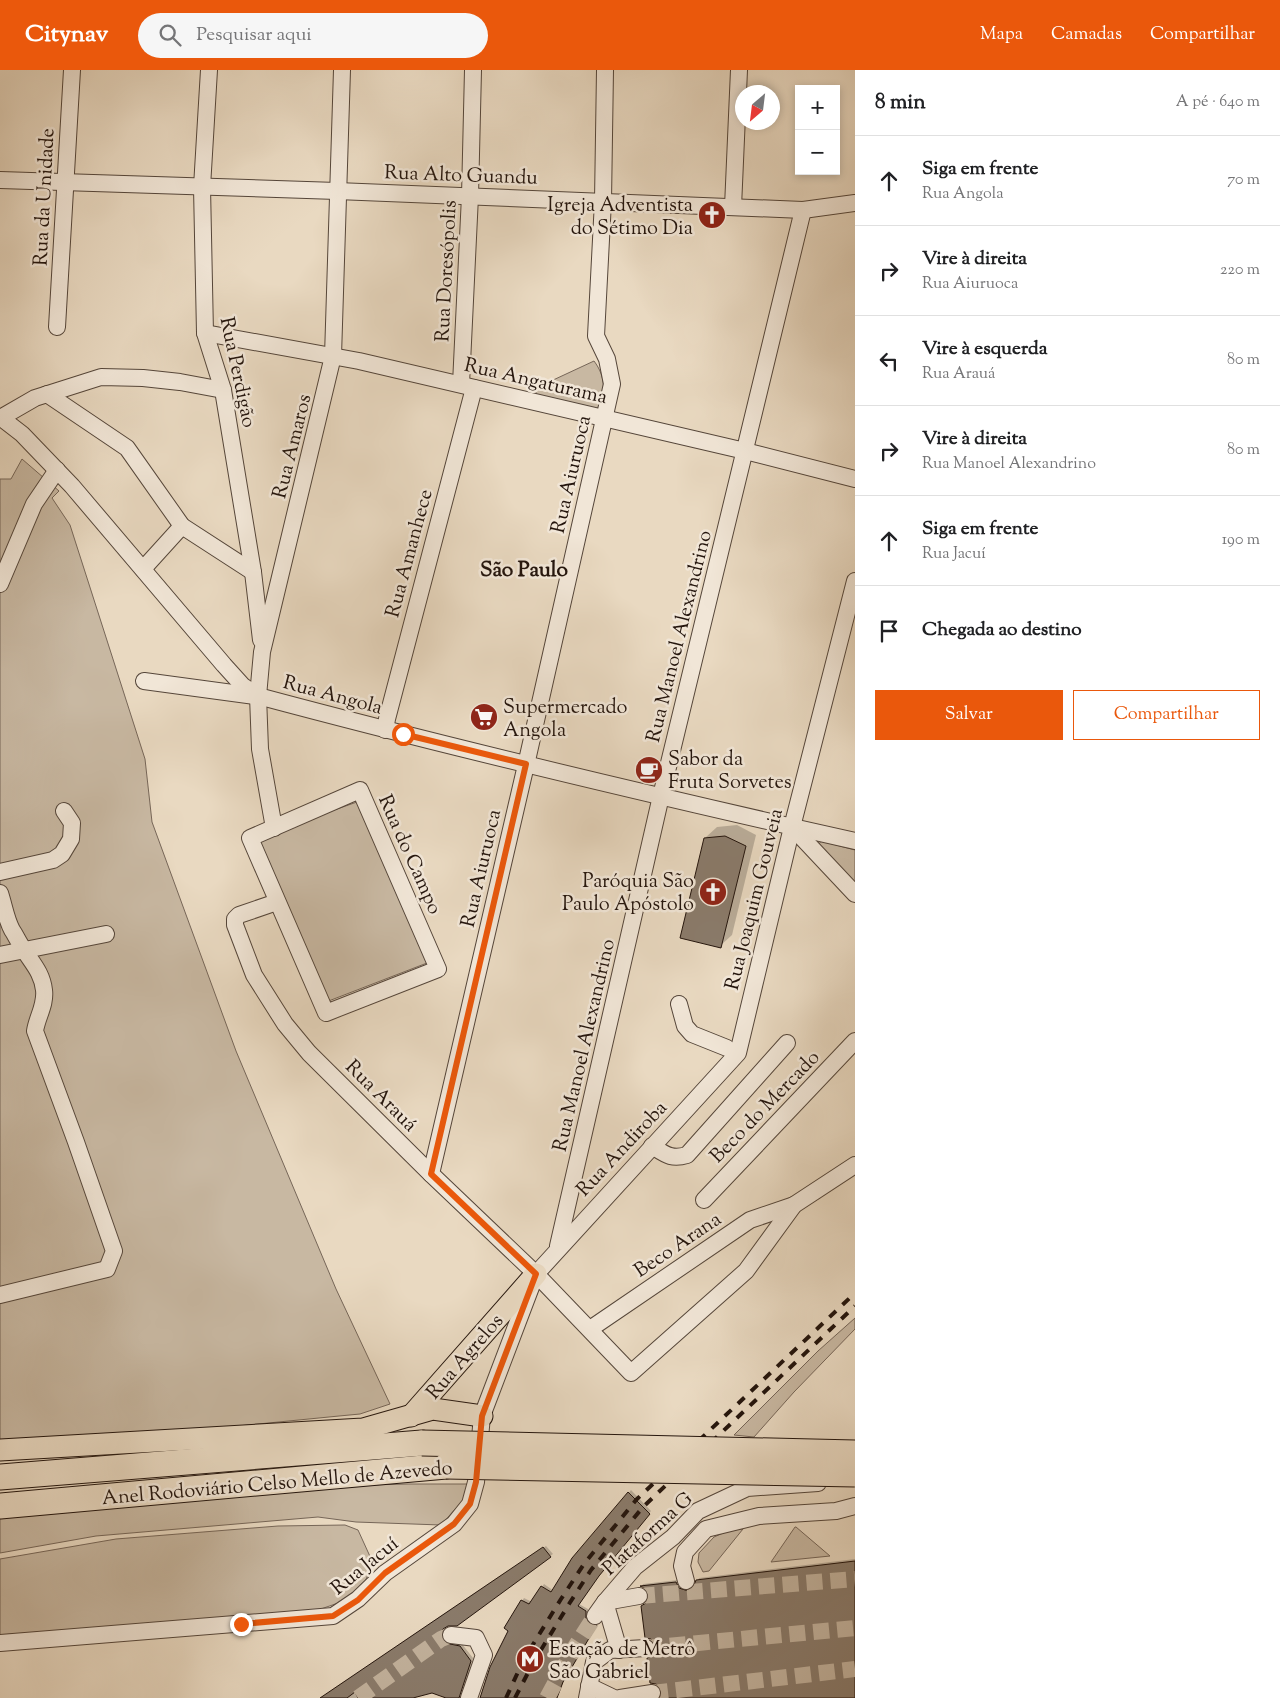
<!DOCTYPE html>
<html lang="pt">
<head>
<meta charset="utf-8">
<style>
  body { margin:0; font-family:"Sorts Mill Goudy",serif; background:#f6f6f6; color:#202124 }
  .controls { position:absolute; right:15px; top:15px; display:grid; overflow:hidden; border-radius:0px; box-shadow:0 2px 8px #0003 }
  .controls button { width:45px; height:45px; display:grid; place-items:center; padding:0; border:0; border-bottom:1px solid #e0e0e0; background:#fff; color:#202124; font:25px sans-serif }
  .compass { position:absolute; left:735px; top:15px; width:45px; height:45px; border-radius:50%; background:#fff; box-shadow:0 2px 8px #0003; rotate:208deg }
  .stop { position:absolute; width:15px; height:15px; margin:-11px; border:4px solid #ea580c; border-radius:50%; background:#fff }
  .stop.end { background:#ea580c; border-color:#fff; box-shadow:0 1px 5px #0008 }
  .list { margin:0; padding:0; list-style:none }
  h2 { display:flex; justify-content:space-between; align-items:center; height:65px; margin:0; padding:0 20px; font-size:21px }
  h2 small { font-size:16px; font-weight:400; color:#757577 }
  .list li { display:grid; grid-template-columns:32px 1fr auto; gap:15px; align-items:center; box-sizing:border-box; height:90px; padding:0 20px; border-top:1px solid #e0e0e0 }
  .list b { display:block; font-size:19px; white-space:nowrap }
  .list p { margin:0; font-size:16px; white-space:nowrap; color:#757577 }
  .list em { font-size:16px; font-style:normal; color:#757577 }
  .actions { display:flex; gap:10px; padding:15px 20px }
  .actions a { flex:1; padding:11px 0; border:1px solid #ea580c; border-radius:0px; text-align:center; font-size:18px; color:#ea580c }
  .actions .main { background:#ea580c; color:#fff }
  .icon { flex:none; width:28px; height:28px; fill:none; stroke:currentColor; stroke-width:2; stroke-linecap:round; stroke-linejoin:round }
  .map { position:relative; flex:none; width:855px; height:1628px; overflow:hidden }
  header { display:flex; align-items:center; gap:30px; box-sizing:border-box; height:70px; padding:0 25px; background:#ea580c; color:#fff }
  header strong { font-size:24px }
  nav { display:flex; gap:28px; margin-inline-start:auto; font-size:18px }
  .search { width:350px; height:45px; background:#f6f6f6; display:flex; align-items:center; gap:12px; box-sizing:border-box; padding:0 18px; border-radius:28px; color:#757577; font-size:19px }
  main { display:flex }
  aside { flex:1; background:#fff }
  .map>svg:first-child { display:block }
  .green { fill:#c8b8a2; stroke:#766658 }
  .shadow { fill:#0003 }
  .building { fill:#8a7b6b; stroke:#24150d }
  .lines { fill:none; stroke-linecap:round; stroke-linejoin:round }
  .minor-tunnel { stroke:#c2b29d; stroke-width:16; stroke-dasharray:16 8; stroke-linecap:butt }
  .minor-casing { stroke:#55463a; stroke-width:18 }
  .major-casing { stroke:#24150d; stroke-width:23 }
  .highway-casing { stroke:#24150d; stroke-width:27 }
  .minor { stroke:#f1e6d7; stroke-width:16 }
  .major { stroke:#e9d9c1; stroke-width:21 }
  .highway { stroke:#e9d9c1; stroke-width:25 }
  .rail { stroke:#24150d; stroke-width:4; stroke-dasharray:9 9; stroke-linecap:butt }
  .highway-bridge-casing { stroke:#24150d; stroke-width:27; stroke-linecap:butt }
  .highway-bridge { stroke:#e9d9c1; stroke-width:25 }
  .route { stroke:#ea580c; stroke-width:6 }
  .labels { text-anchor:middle; stroke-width:5; stroke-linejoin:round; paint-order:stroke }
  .street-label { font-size:20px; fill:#24150d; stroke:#f1e6d7 }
  .poi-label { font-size:20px; fill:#24150d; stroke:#f1e6d7; text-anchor:start }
  .neighbourhood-label { font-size:21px; font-weight:bold; fill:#24150d; stroke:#f1e6d7 }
</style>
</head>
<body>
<header>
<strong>Citynav</strong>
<div class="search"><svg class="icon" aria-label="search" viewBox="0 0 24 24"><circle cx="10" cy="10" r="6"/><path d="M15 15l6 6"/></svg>Pesquisar aqui</div>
<nav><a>Mapa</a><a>Camadas</a><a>Compartilhar</a></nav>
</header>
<main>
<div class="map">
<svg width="855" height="1628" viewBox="0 0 855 1628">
  <rect width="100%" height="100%" fill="#e9d9c1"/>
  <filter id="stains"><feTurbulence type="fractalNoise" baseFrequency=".004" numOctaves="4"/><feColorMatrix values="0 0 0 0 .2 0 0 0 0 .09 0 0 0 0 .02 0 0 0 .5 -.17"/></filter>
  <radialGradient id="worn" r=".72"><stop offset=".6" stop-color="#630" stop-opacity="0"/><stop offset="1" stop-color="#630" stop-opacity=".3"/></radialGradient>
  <g class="green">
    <path d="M594,291c12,16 12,32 3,49l-61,-14v-8z"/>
    <path d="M22,389l37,32 -7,7 18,27 75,234 7,63 84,229 100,238 54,115 -30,10 -21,2 -121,12 -218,14v-963h11z"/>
    <path d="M357,732l70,161 -101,39 -75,-163z"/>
    <path d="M821,771l34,9v33l-36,-39z"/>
    <path d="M855,1248v11l-61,63 -40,45 -20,-2 84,-84z"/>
    <path d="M408,1414h59l-2,14 -24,27 -85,-3 -38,-5 -222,19 -96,17v-37l287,-29z"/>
    <path d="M345,1455l13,5 15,33 -9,21 -20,17 -29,10 -315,24v-76l116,-20 162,-13z"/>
    <path d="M795,1457h1l34,29 -59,6z"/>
    <path d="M743,1459l-34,42 -6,1 -5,-10 1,-9 15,-16 16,-7z"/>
  </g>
  <g class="shadow">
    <path d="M737,755l19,10 -24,100 -12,11 -15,-108 12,-11z"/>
    <path d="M631,1420l20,21 -50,61 -22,32 9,5v8l10,6 -33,55 -8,20h-76l41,-97 2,-3 8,4 12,-18 10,7 19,-32z"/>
    <path d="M546,1476l7,8 -3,2 -93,68 -13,3 -1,4 4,10 15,3 11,14 -11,40h-12l-18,-6 -24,6h-87z"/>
    <path d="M855,1489v139h-194l2,-6 -7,-40 1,-5 -15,-41 5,-4 3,-7 -3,-7 -5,-2 1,-2 35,-4 4,6 9,3 4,-2 4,-9z"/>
  </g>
  <g class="building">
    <path d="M725,766l21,10 -25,102 -41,-10 24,-100z"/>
    <path d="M628,1422l22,22 -51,62 -21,30 8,5v9l3,4 8,1 -34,57 -6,16h-77l10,-31 18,-36 -4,-3 17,-28 8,4 12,-18 10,6 21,-34z"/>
    <path d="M543,1477l8,10 -94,69h-9l-5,3 -2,5 4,9 15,3 11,15 -12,37h-13l-14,-5 -19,5h-55l-3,-6 -8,6h-27z"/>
    <path d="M855,1491v137h-195l2,-6 -2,-5 -4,-3 -6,-1 -3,-25 8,-5 1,-6 -5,-8 -6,-1 -4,-32 5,-3 3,-8 -3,-6 -6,-3 36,-4 3,6 9,3 5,-3 3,-8z"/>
  </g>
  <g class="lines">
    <g class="minor-tunnel">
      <path d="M639,1526l216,-17"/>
      <path d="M646,1578l209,-20"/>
      <path d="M652,1623l203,-24"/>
      <path d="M358,1628l83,-59 10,-4"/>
      <path d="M547,1628l28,-51 20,-31"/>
    </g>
    <defs>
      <g id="minor">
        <path d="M209,0l-7,117 3,146 18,57 30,182 8,68"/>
        <path d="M0,110l337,11 466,19 52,-7"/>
        <path d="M733,137l6,-137"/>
        <path d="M57,257l15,-257"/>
        <path d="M205,263l154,28 386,90 110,28"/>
        <path d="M461,314l9,-188 3,-126"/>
        <path d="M47,324l80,54 55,78 71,46"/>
        <path d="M0,347l22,17 50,52 152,179 19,21 15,10c198,53 397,100 597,145"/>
        <path d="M2,347l33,-19 66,-21 42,1 37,4 43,8"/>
        <path d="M143,499l39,-43"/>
        <path d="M0,514l34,-80 23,-34"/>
        <path d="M144,611l111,15"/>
        <path d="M385,660l2,-11 87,-331"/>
        <path d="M360,720l78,179 -112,44 -76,-175z"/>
        <path d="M792,757l63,67"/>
        <path d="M274,758l-14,-79 -2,-53 4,-44 71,-296 9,-286"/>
        <path d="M0,802l53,-12 9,-6 9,-15 1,-16 -8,-12"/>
        <path d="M0,823c4,12 6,26 12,37 4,6 7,13 12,20 9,14 18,23 20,40 2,15 -7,27 -9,41l41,111 38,109 -7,18 -107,26"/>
        <path d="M277,832l-38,13 -4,4v6l19,50 31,49 24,29 122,121 105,100 95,99 115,-102 48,-66 61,-40"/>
        <path d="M0,885l106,-21"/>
        <path d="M679,934l6,22 7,8 35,14"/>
        <path d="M652,1076c13,8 19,14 35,9l100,-112"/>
        <path d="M431,1104l95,-409 86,-381 -5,-25 -11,-23 7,-135 2,-131"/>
        <path d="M704,1130l151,-159"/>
        <path d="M558,1176l103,-450 142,-586"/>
        <path d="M590,1259l160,-109 44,-15"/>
        <path d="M686,1511l-4,-15 3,-14 21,-23 53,-13 77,-5 19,-5"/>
        <path d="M605,1532l14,48"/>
        <path d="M605,1532l34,-6"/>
        <path d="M595,1546l10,-14 30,-35 38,-30 25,-26 49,-23 71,-5"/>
        <path d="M451,1565l25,3 8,17 -15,43"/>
        <path d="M0,1573l333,-27 25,-17 27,-26 69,-49 16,-20 6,-22 6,-66 54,-142 202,-221 54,-226 63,-246"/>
        <path d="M589,1616l25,12"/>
        <path d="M587,1628l7,-36 16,-12 36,-2"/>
        <path d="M620,1628l32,-5"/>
      </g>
      <g id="major">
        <path d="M411,1346l125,-142"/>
        <path d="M0,1380l363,-21 70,-20 49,7"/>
      </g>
      <g id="highway">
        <path d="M0,1407l422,-34"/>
        <path d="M0,1436l446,-40"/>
      </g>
    </defs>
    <use href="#minor" class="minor-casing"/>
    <use href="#major" class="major-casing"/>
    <use href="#highway" class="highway-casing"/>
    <use href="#minor" class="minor"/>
    <use href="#major" class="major"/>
    <use href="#highway" class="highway"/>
    <g class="rail">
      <path d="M506,1628l18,-39 37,-60 23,-35 52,-64 219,-207"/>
      <path d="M515,1628l18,-35 36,-59 22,-34 52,-63 212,-201"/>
    </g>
    <defs>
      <g id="highway-bridge">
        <path d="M422,1373l433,10"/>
        <path d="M446,1396l409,8"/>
      </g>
    </defs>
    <use href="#highway-bridge" class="highway-bridge-casing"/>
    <use href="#highway-bridge" class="highway-bridge"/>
  </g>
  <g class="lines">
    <path class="route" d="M241,1554l92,-8 25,-16 27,-27 69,-49 16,-20 6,-22 6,-66 54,-142 -105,-100 95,-410 -123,-30"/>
  </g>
  <defs>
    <symbol id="church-disc" viewBox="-11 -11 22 22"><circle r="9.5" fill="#8f2418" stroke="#f1e6d7"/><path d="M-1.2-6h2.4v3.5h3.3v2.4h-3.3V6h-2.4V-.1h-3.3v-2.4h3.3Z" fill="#fff"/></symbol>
    <symbol id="supermarket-disc" viewBox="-11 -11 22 22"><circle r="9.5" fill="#8f2418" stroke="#f1e6d7"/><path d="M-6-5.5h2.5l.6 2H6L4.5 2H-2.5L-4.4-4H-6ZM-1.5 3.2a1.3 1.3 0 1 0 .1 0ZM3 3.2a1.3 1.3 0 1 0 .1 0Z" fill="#fff"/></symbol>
    <symbol id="cafe-disc" viewBox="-11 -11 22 22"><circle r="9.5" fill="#8f2418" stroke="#f1e6d7"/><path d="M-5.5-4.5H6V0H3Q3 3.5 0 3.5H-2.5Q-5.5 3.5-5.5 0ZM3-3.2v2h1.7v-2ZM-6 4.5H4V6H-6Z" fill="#fff"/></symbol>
    <symbol id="metro-disc" viewBox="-11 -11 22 22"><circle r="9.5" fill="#8f2418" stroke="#f1e6d7"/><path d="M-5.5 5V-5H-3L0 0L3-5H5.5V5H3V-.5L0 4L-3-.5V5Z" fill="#fff"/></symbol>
  </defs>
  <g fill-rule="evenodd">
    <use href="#church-disc" x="696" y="129" width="32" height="32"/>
    <use href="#supermarket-disc" x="468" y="631" width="32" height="32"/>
    <use href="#cafe-disc" x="633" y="684" width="32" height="32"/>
    <use href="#church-disc" x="697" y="806" width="32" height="32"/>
    <use href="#metro-disc" x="514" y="1573" width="32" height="32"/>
  </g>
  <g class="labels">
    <g class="street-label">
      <text transform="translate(461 104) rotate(2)" y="7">Rua Alto Guandu</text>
      <text transform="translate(43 127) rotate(-87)" y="7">Rua da Unidade</text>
      <text transform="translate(445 201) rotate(-87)" y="7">Rua Doresópolis</text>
      <text transform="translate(239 302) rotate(78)" y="7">Rua Perdigão</text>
      <text transform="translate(536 310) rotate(13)" y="7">Rua Angaturama</text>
      <text transform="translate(291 376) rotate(-76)" y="7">Rua Amaros</text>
      <text transform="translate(570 404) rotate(-77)" y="7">Rua Aiuruoca</text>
      <text transform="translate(408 483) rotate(-75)" y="7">Rua Amanhece</text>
      <text transform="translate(678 566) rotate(-76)" y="7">Rua Manoel Alexandrino</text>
      <text transform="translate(333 624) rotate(15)" y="7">Rua Angola</text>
      <text transform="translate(411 784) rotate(66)" y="7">Rua do Campo</text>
      <text transform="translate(480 798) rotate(-77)" y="7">Rua Aiuruoca</text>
      <text transform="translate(753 829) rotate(-76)" y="7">Rua Joaquim Gouveia</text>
      <text transform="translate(583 975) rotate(-77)" y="7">Rua Manoel Alexandrino</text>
      <text transform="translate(382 1025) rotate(45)" y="7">Rua Arauá</text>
      <text transform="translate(764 1036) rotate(-46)" y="7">Beco do Mercado</text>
      <text transform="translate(621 1078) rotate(-47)" y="7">Rua Andiroba</text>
      <text transform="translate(677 1174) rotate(-34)" y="7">Beco Arana</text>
      <text transform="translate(464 1286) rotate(-49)" y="7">Rua Agrelos</text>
      <text transform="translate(277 1412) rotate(-5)" y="7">Anel Rodoviário Celso Mello de Azevedo</text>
      <text transform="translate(647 1463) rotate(-42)" y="7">Plataforma G</text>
      <text transform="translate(364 1495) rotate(-39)" y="7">Rua Jacuí</text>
    </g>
    <g class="poi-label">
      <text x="693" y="141" text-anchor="end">Igreja Adventista<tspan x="693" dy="23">do Sétimo Dia</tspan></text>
      <text x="503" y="643">Supermercado<tspan x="503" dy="23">Angola</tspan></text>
      <text x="668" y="695">Sabor da<tspan x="668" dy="23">Fruta Sorvetes</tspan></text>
      <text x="694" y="817" text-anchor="end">Paróquia São<tspan x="694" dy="23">Paulo Apóstolo</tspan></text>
      <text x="549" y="1585">Estação de Metrô<tspan x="549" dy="23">São Gabriel</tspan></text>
    </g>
    <g class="neighbourhood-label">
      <text x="524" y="506">São Paulo</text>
    </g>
  </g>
  <rect width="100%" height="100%" filter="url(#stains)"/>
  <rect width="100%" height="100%" fill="url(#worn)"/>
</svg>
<div class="controls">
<button>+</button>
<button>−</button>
</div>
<svg class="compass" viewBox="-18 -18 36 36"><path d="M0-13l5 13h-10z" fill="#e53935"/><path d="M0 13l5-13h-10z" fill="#757577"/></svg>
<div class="stop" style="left:403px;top:664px"></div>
<div class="stop end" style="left:241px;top:1554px"></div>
</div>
<aside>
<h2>8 min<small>A pé · 640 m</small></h2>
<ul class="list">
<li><svg class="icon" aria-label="ahead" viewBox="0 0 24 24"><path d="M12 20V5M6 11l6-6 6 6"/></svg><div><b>Siga em frente</b><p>Rua Angola</p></div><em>70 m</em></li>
<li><svg class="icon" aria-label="right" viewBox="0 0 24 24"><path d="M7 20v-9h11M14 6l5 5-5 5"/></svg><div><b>Vire à direita</b><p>Rua Aiuruoca</p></div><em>220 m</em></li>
<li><svg class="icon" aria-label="left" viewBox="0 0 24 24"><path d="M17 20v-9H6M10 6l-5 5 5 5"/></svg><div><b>Vire à esquerda</b><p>Rua Arauá</p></div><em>80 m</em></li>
<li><svg class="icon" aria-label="right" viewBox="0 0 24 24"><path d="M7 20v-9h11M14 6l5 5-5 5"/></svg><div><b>Vire à direita</b><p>Rua Manoel Alexandrino</p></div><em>80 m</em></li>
<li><svg class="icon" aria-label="ahead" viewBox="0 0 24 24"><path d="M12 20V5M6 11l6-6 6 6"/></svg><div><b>Siga em frente</b><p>Rua Jacuí</p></div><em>190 m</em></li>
<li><svg class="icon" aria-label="arrive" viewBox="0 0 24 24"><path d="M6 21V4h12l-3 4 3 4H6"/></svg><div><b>Chegada ao destino</b></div></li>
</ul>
<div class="actions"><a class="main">Salvar</a><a>Compartilhar</a></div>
</aside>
</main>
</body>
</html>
